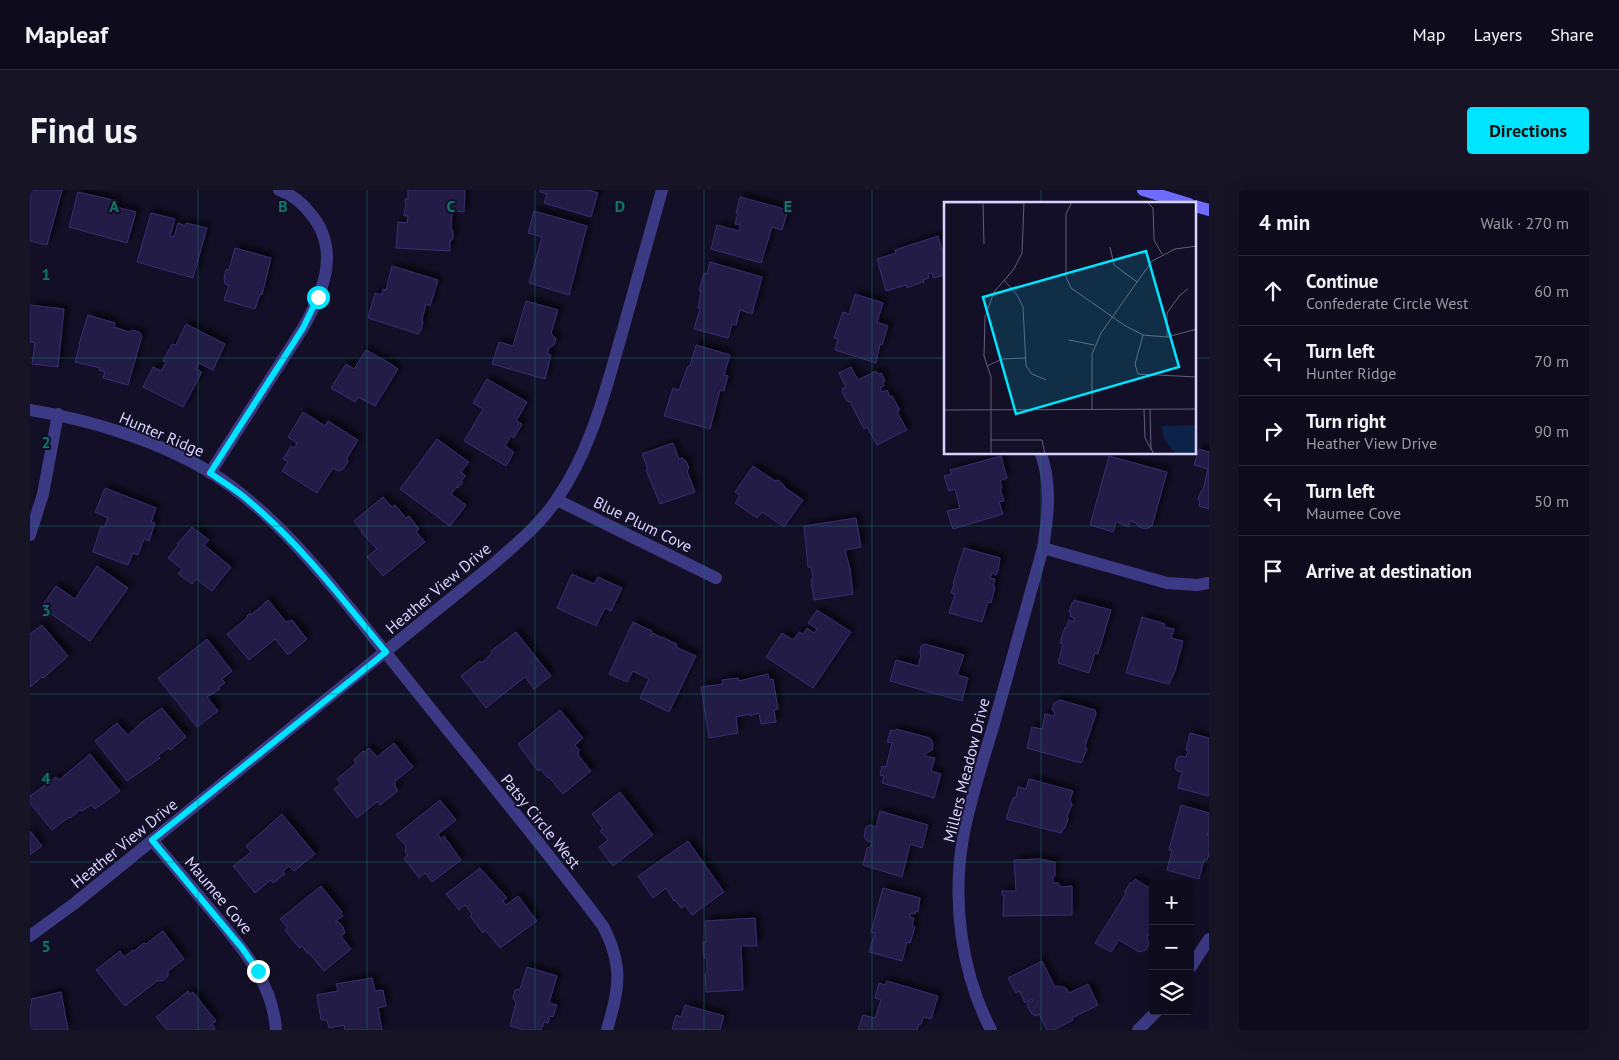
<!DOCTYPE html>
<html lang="en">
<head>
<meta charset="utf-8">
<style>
  body { margin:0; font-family:"PT Sans",sans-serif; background:#171425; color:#f1f3f6 }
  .controls { position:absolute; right:15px; bottom:15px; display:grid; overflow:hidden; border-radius:5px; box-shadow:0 5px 20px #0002 }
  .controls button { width:45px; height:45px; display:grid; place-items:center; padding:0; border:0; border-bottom:1px solid #2e2b3b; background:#0e0b1c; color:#f1f3f6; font:25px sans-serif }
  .stop { position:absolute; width:15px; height:15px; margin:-11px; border:4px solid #00e5ff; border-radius:50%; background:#fff }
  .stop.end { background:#00e5ff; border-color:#fff; box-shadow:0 1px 5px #0008 }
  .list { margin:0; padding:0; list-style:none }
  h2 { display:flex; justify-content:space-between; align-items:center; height:65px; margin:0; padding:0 20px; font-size:21px }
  h2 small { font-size:16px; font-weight:400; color:#9b9ba3 }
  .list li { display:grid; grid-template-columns:32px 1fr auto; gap:15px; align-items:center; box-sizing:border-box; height:70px; padding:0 20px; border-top:1px solid #2e2b3b }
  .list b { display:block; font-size:19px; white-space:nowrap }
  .list p { margin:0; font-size:16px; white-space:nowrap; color:#9b9ba3 }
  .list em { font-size:16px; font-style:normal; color:#9b9ba3 }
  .icon { flex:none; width:28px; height:28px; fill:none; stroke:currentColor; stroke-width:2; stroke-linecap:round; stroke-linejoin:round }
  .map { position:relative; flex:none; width:1179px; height:840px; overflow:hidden; border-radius:5px }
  header { display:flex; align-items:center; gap:30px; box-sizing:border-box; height:70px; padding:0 25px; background:#0e0b1c; border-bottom:1px solid #2e2b3b }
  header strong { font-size:24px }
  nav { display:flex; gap:28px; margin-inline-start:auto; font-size:18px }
  .intro { display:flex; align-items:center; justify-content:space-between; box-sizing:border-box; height:120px; padding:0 30px }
  h1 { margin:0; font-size:35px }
  .button { padding:12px 22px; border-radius:5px; background:#00e5ff; color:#111; font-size:18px; font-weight:700 }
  main { display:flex; gap:30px; padding:0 30px }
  aside { flex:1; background:#0e0b1c; border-radius:5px; box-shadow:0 5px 20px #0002 }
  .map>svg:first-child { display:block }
  .building { fill:#241b47; stroke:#3b2d73; filter:url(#shadow) }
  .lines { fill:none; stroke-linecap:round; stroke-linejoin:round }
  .street { stroke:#3d3a85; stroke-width:12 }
  .secondary { stroke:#6f6bff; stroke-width:12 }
  .route { stroke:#00e5ff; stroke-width:6 }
  .grid { fill:none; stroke:#0f766e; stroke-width:1; stroke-opacity:0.55 }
  .labels { text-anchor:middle; stroke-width:4; stroke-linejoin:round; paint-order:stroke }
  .street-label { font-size:16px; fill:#d9d4ff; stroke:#130f26 }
  .inset-road { fill:none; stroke:#625e7d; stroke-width:1 }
  .view { fill:#00e5ff; fill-opacity:0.15; stroke:#00e5ff; stroke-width:2.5 }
  .inset-edge { fill:none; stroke:#d9d4ff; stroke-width:2.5 }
  .grid-label { font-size:16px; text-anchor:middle; font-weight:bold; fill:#0f766e; stroke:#130f26; stroke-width:4; stroke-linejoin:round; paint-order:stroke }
</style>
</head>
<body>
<header>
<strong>Mapleaf</strong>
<nav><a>Map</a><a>Layers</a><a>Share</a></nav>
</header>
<div class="intro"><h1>Find us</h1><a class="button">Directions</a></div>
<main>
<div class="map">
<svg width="1179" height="840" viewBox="0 0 1179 840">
  <defs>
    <filter id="shadow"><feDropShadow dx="4.5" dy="-4.5" stdDeviation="2.5" flood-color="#0009"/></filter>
  </defs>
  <rect width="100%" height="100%" fill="#130f26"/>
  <g class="building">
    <path d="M0,0h32l-15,55 -17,-4z"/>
    <path d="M378,0h57l-1,22 -12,-1 -1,17 2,3v8l-3,2v10l-54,-3 2,-26 9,1 1,-7h-4l2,-13h-1v-4h3z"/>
    <path d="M510,0h48l10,3 -7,24 -47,-14 3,-9 -7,-2z"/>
    <path d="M48,2l39,9 -1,6 20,5 -9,31 -58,-16z"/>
    <path d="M710,7l48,13 -6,20 -10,-3 -11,36 -50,-14 6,-24 22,6 1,-6 -5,-1 3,-11h-2z"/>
    <path d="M504,21l53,15 -18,69 -40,-12 13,-46 -14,-4z"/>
    <path d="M121,23l24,6 -5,17 4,1 4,-14 7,3 1,-3 21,5 -14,50 -56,-16z"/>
    <path d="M908,46l7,24v15l-12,3 -1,-5 -4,1 1,4 -6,2 1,3 -2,-1 -15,6 -1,-3 -20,6 -9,-32 19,-6 -1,-3z"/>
    <path d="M205,58l36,10 -9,37 -2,-1 -5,15 -31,-9 5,-15 -4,-1 -1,-6 2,-8 3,-1z"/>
    <path d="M680,72l52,15 -10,37 -12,-4 -4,15 -4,-1 -4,14 -34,-9 6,-21h-2l3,-17h-2l5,-18 3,1z"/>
    <path d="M362,76l46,14 -8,26 -4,-2 -4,16 1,3 -2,7 -3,4 -50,-16 7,-25 7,2 1,-6 3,1z"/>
    <path d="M825,104l28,9 -6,19 11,4 -6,19 -2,-1 -4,19 -41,-13 3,-11 -4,-1 9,-26 6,2z"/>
    <path d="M496,111l32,9 -7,23 5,6 -2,6 -5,3 -2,6 4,1 -6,24 -53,-15 7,-22 14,4z"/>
    <path d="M0,115l34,4 -6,58 -26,-3 3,-21 -5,-1z"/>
    <path d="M58,125l27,8 -1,4 15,5 3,-2 7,2 3,4 -14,49 -25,-7 2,-6 -6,-2 1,-2 -25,-6 5,-18h-1z"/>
    <path d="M156,134l39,20 -12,26 -14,-7 -3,6 6,3 -19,35 -40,-20 10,-20 8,4 5,-9 -3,-1 9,-17 4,1z"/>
    <path d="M666,155l34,10 -6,20 4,1 -4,15 -4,-1 -10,39 -46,-13 9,-28 6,2 9,-24h2z"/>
    <path d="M336,160l25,14 7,5 -23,37 -17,-9 -3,5 -24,-14 15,-24 8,5z"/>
    <path d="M821,177l7,13 18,-9 2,3 3,-1 4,8 -2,1 1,4 -4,2 2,4 5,-2 3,7 2,-1 8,14 -3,2 10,18 -30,15 -10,-18 -3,2 -14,-27 -3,-1 -4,-8 -1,-4 4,-2 -7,-14z"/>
    <path d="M457,189l40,23 -11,19 6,3 -8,14 -3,-2 -6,10 9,6 -8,14 -42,-25 19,-32 -10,-6z"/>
    <path d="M273,222l22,14 3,-5 30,19 -11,18 1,4 -5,7 -5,2 -5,-3 -16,25 -35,-22 6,-9 -5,-3 8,-13 3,2 3,-5 -9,-6z"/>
    <path d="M407,249l32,23 -8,10 5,4 -5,5 2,1 -5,6 -1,-1 -6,7 15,11 -16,21 -50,-37z"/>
    <path d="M643,253l6,16 4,-1 1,2 2,1 3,7 -2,3 8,21 -35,12 -14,-34 2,-1 -6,-15z"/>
    <path d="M1169,259l10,3v57l-10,-3 1,-4 -2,-3 3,-8 2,-1 5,-21 -14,-4z"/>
    <path d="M971,266l6,22 -7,3 2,7h-2l4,13 -5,1 4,12 -50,15 -6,-18 13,-3 -5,-19 -6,2 -5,-15 7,-2 -1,-4z"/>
    <path d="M1079,266l58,16 -15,54 -6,3 -7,-2 -3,-4 -6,-2 -1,6 -13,-5 -3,10 -23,-7z"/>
    <path d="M723,276l22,15 3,-1 6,5v2l19,13 -19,27 -22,-15 -5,6 -22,-15 5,-8 -5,-3z"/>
    <path d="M75,298l51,20 -5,14 4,1 -6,18 -5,-2 -6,16 -5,-2 -5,12 -35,-13 8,-26 3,1 4,-9 -13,-6z"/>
    <path d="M353,307l9,10 3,-2 11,13 3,-2 10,13 -3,3 9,10 -42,34 -16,-19 10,-8 -16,-17 1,-1 -8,-10z"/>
    <path d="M826,328l5,29 -16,3 5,19 3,25 -39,6 -3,-21h2l-2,-12h-3l-4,-41z"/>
    <path d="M162,337l17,13 -5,5 27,22 -19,24 -16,-12 -4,5 -14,-10 4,-5 -14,-11 10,-13 -1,-1z"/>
    <path d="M934,358l36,10 -2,13 -2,4 -4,-2 -2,5 5,1 -2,7 2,1 -4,16 -3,-1 -6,20 -33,-9 6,-19 -4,-1 3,-9h-1z"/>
    <path d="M67,376l31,22 -38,53 -49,-34 15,-21 19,13z"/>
    <path d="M542,384l22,10 4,-7 24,11 -11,23 -6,-3 -9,18 -39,-18z"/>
    <path d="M238,410l18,22 6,-2 15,19 -19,16 -13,-16 -26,21 -22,-26 21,-17 -1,-1 3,-3 1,2z"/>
    <path d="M1044,410l37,10 -13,44 -3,-1 -6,20 -31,-10 5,-19 -3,-1 5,-16 1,1 3,-8 4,2 1,-4 -4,-2 1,-3 -2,-1 3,-9h1z"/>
    <path d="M787,420l34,22 -38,56 -47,-31 16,-24 11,7 6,-8 4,2 4,-6 7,5 3,-4 -9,-6z"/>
    <path d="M1112,427l23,7 -1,3 10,2 -3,9 12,3 -8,30 -6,13 -43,-11z"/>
    <path d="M603,432l19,9 -2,5h1l2,-3 9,5v-1l12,6 3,1 -1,3 20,9 -27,56 -29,-14 9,-19 -16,-8 -6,11 -18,-8z"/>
    <path d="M12,435l26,31 -22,20 -3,2 -1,-1 -12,10v-53z"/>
    <path d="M486,442l35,44 -17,13 -9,-12 -39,31 -25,-32 19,-15 1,2 7,-6 4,-5 -1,-1z"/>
    <path d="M177,449l25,32 -10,8 3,4 -6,4 1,2 -13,8 11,14 -21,16 -39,-49z"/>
    <path d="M895,454l39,11 -7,20 11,3 -6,23 -72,-20 6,-21 22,6 3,-10 -1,-3 1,-7z"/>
    <path d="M738,484l1,6 4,-1 5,30 -4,1 2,12 -15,2 -2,-11 -9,3v-2l-14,3 2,16 -29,5 -8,-51 22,-3 -1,-4 16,-2 1,3z"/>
    <path d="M1030,510l35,10 1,4 -11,32 2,3 -6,14 -54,-15 5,-21 10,2 3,-15 9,2 1,-3 -3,-3 2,-7z"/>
    <path d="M132,518l24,29 -16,13 -2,-2 -10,8 2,2 -33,23 -32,-40 22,-18 11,12 14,-13z"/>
    <path d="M530,520l23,28 -8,7 4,5 -1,5 13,16 -28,23 -14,-17 -1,1 -8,-9 -2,2 -20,-27z"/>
    <path d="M866,539l34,9 3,5 -1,7 -6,3 -1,3 10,2 -4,13 10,3 -7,24 -52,-15 2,-7 -4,-1 2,-9 4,1 6,-24 -5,-1 4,-12 4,1z"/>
    <path d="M1160,543l19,5v58l-31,-8 4,-16 -5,-1 -2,-4 2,-9 4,-2 5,1 2,-6 -2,-1z"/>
    <path d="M364,553l19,24 -18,14v5l3,5 -18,14 -2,-4 -21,17 -23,-29 7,-5 -4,-5 19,-16 -2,-3 9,-9 1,1 5,-4 8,9z"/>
    <path d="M60,564l30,37 -25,18 -4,-4 -9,6 -2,-1 -10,8 -1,-1 -17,13 -22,-27v-7l26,-19 3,3z"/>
    <path d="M999,589l44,12 -3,9 2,5 -5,11 1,3 -3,9 -2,1 -2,4 -55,-14 7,-21 3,-1 2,-10 8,2z"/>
    <path d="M590,602l33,43 -40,31 -14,-19 9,-7 -8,-9 3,-2 -11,-15z"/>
    <path d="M410,610l16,20 -18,14 3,5 3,-3 17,24 -29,22 -7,-9 -6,5 -15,-20 4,-3 -3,-4 1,-5 -10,-11z"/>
    <path d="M1151,615l28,8v18l-2,4h2v19l-2,6h-3l-5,19 -32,-9 5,-20h-3z"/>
    <path d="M850,621l48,14 -6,23 -12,-4 -8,33 -39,-12 4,-17 3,-1 2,-5 -5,-1 -3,-5 2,-9 4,-2 6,2z"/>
    <path d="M252,624l33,40 -21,17 -5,-5 -6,5 2,3 -12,9 -2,-3 -16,13 -22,-27 18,-14 -5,-6z"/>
    <path d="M0,641l12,15 -12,9z"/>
    <path d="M658,651l36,51 -32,23 -7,-10 -4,3 -6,-8 -1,1 -8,-13 -13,10 -15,-22z"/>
    <path d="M1010,669l15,3v14h-2v7h5l3,4 11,-1v29l-69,1 1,-21h-2v-4h14l-2,-31z"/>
    <path d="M450,678l27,30 -4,3 3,4 12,-9 19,25 -37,27 -15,-18 -2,3 -13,-17 2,-2 -7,-9 -6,5 -13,-16z"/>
    <path d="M1105,689l18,11v45l-3,-2 -3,4 2,7 -3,6 -7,2 -20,-12 -8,12 -16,-9 30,-48v-4l5,-8h3z"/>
    <path d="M291,696l21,26 -1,1 2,3 -8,6h4l4,5 2,6 -4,3 10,13 -27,22 -14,-17 -3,-1 -5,-7 -2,2 -4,-4 -11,-14 3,-2 -8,-9z"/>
    <path d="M853,698l37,10 -2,14 -2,-1 -1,3 -4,-1 -1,4 4,1 -2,8 3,1 -5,16 -3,-1 -5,19 -33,-9 6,-19 -4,-1z"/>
    <path d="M725,728l2,28h-16l2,44 -37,2 -1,-18 2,-1v-15h-3l-1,-16h3l-1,-21z"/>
    <path d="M133,741l21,28 -16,12v5l-6,5h-5l-32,25 -29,-36 24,-19 4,6 9,-7 1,1 10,-8 2,1z"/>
    <path d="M1012,771l13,26 3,-1 8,2 3,5 19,-9 10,21 -26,13 1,2 -19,10h-7l-8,-16 -3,2 -4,-2 -5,-8 1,-3 5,-2 -1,-2 -7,4 -4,-9 -2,-3 -3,2 -8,-15z"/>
    <path d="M497,777l30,9 -8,27 8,2 -4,12 -3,-1 -2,7 -4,-1 -3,8h-17l-14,-4 6,-24 -3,-4 2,-8 5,-1z"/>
    <path d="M342,788l3,13 8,-1 3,16 -8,2 4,22h-37l-1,-5 -15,3 -2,-8h-6l-4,-25 21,-4 -2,-7z"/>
    <path d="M857,791l51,15 -7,23 -7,-2 -3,7h-2l-2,6h-59l5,-15 12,3 6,-18 -6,-2 4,-15 6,2z"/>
    <path d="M158,801l2,3 3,-2 23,29 -4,3 3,4 -1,2h-47l-11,-13z"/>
    <path d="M31,802l7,38h-38v-25h2l-1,-6z"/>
    <path d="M655,815l39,11 -4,14 -48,-1 4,-14 5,2z"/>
  </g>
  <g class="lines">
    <g class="street">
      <path d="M0,220c60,10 127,30 180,62 55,34 99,86 140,136 24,30 48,60 72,90 61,76 123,150 181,228 21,41 16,62 4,104"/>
      <path d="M180,283l93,-145c21,-37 38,-79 7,-115 -8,-10 -19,-19 -31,-23"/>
      <path d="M527,310l159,78"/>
      <path d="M0,345l13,-41 15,-80"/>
      <path d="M1013,358l124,35 30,2 12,-2"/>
      <path d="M122,650c19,23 38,45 57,68 30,36 64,73 67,122"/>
      <path d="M0,746l45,-33 416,-337c23,-20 49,-41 66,-67 34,-49 49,-110 65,-166 13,-48 27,-95 40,-143"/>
      <path d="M1160,778l19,-29"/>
      <path d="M961,840c-30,-58 -39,-128 -28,-192 7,-40 21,-79 32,-118 16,-57 32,-115 48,-172 5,-32 9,-63 -2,-94"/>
      <path d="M1108,840l19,-19"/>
    </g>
    <g class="secondary">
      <path d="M1113,0l46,14"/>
      <path d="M1165,16l14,4"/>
    </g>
  </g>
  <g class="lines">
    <path class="route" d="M228,781l-16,-23 -90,-108 234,-188c-43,-52 -84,-106 -136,-150 -12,-11 -27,-20 -40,-29l93,-145 15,-31"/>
  </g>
  <path class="grid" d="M168,0v840M337,0v840M505,0v840M674,0v840M842,0v840M1011,0v14M0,168h915M1165,168h14M1011,264v576M0,336h1179M0,504h1179M0,672h1179"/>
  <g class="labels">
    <g class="street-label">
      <text transform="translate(132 244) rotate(23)" y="6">Hunter Ridge</text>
      <text transform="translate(613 334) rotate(26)" y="6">Blue Plum Cove</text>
      <text transform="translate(408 398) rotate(-40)" y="6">Heather View Drive</text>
      <text transform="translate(936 580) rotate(-76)" y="6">Millers Meadow Drive</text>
      <text transform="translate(511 631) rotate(51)" y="6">Patsy Circle West</text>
      <text transform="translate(94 653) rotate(-39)" y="6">Heather View Drive</text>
      <text transform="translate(189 705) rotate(50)" y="6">Maumee Cove</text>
    </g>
  </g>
  <g transform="translate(914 12)">
    <rect width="252" height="252" fill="#130f26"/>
    <path d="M252,223v29h-20l-12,-15 -2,-13z" fill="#0c2248"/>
    <path class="inset-road" d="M128,0l-6,12v63l5,11 53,37 19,10 24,2 30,-8M203,0l6,6 1,32 8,14M0,1h80M39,2l1,40M166,45l4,18 23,17M60,78l13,15 6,12 3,59 6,8 14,6M199,133l-8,29 3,10 59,3M223,135v-24l13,-18 8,-6M125,138l25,5M43,164l15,-7 23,-1M200,207l1,29 9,16M206,207l1,41M0,208l253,-1M148,208v-56l9,-21 51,-72 23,-12 22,-3M47,238h51l3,14M47,252v-77l-7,-21 1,-39 9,-25 20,-23 8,-16 2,-51"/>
    <path class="view" d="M202,49l33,116 -163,47 -33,-117z"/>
    <rect width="252" height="252" class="inset-edge"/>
  </g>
  <g class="grid-label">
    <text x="84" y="22">A</text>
    <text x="253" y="22">B</text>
    <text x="421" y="22">C</text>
    <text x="590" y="22">D</text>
    <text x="758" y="22">E</text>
    <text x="16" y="90">1</text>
    <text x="16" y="258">2</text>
    <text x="16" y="426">3</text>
    <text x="16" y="594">4</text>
    <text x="16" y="762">5</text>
  </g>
</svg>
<div class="controls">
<button>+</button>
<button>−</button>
<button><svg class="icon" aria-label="layers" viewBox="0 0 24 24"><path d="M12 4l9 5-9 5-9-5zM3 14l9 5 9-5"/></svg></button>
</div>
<div class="stop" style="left:288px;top:107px"></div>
<div class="stop end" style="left:228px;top:781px"></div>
</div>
<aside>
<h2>4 min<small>Walk · 270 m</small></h2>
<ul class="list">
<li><svg class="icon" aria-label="ahead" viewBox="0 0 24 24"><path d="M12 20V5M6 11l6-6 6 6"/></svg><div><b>Continue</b><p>Confederate Circle West</p></div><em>60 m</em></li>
<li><svg class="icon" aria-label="left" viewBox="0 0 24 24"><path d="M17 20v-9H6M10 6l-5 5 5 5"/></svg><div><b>Turn left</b><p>Hunter Ridge</p></div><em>70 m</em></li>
<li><svg class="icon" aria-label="right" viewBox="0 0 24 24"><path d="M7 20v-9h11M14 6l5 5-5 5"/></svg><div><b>Turn right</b><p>Heather View Drive</p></div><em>90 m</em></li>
<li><svg class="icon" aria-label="left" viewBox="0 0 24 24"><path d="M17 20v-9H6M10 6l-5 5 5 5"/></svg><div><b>Turn left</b><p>Maumee Cove</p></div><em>50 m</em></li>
<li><svg class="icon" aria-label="arrive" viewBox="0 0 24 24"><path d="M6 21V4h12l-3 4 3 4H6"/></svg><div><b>Arrive at destination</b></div></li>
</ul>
</aside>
</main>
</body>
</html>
